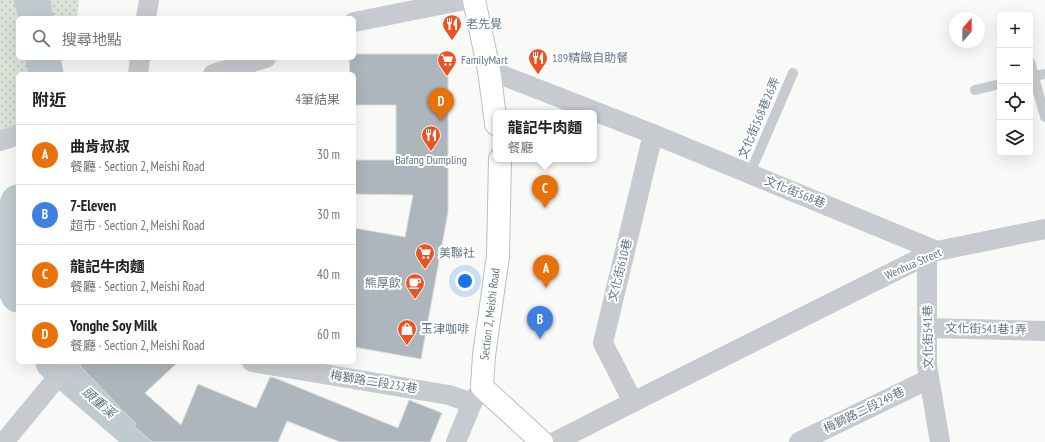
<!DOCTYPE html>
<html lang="zh-TW">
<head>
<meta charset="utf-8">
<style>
  body { margin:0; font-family:"PT Sans Narrow","Noto Sans TC",sans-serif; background:#f6f6f6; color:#222 }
  .controls { position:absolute; right:12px; top:12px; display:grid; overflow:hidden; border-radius:6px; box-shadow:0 4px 16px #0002 }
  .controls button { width:36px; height:36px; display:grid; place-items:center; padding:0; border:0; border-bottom:1px solid #e0e0e0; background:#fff; color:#222; font:20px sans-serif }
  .compass { position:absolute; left:949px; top:12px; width:36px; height:36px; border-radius:50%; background:#fff; box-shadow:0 4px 16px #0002; rotate:21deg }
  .you { position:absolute; left:465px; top:281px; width:14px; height:14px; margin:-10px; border:3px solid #fff; border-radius:50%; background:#1a73e8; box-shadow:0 0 0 6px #1a73e833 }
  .badge { display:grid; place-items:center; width:26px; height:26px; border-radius:50%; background:#7c3aed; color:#fff; font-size:13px; font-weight:700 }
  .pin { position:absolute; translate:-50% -33px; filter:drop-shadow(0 1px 2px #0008) }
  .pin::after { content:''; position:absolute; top:21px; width:14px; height:12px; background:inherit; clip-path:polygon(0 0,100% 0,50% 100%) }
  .popup { position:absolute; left:493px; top:110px; width:104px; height:52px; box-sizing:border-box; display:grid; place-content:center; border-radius:6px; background:#fff; filter:drop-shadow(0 1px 3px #0005); font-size:13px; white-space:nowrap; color:#767676 }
  .popup b { font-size:15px; color:#222 }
  .popup::after { content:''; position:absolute; left:50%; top:100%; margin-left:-8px; border:8px solid transparent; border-top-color:#fff }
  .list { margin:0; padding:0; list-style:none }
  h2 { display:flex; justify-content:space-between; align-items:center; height:52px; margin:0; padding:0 16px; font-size:17px }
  h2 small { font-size:13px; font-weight:400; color:#767676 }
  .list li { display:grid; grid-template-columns:26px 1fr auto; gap:12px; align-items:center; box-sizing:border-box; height:60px; padding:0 16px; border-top:1px solid #e0e0e0 }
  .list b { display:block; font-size:15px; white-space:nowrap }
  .list p { margin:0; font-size:13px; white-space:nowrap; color:#767676 }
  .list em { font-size:13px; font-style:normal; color:#767676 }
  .icon { flex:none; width:22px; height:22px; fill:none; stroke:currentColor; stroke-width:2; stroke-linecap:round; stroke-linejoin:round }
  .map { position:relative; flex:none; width:1045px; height:442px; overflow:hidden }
  .search { position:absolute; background:#fff; box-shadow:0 4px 16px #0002; left:16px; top:16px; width:340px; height:44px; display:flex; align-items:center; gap:10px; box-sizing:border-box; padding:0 14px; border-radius:6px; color:#767676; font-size:15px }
  .panel { position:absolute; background:#fff; box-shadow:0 4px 16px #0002; left:16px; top:72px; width:340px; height:292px; border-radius:6px }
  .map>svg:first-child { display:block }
  .grass { fill:url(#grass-dots) }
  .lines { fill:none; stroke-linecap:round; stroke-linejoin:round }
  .river { stroke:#c0cbcf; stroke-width:35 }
  .building { fill:#adb6bc; stroke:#dbdbd9 }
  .secondary-casing { stroke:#b9bfc3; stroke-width:24 }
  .lane { stroke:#c7cbcf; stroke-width:10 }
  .street { stroke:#c7cbcf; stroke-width:20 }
  .secondary { stroke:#fff; stroke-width:22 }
  .labels { text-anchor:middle; stroke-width:4; stroke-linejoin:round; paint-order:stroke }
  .poi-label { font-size:12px; fill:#637584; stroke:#fff; text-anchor:start }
  .street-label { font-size:12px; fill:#637584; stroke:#fff }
  .water-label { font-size:13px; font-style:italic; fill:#5e757d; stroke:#fff }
</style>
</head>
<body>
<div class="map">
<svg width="1045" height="442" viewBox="0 0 1045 442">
  <defs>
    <pattern id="grass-dots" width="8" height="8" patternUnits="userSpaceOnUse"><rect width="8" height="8" fill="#dbe2d8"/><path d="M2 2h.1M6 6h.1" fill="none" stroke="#b5bcb5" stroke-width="1.8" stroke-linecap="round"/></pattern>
  </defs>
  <rect width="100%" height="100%" fill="#f9f9f7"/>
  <path class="grass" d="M0,0h79l-2,18h-59v40h25l3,16h-28v64l-18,5z"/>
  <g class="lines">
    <g class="river">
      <path d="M31,0l2,4 3,14"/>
      <path d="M43,58l3,16"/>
      <path d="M18,202l-9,26 3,53 6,14"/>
      <path d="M53,362l93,80"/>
    </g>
  </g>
  <g class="building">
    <path d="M354,54h94v158l-27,147 -67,-12v-119l51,9 8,-42 -59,-1v-34h42v-55h-42v-31h-4l-1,-16h5z"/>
    <path d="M81,362h97l-33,31 36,32 17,-41 58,24 14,-31 5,1 123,50 11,-28 33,13 -12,29h-90l-53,-21 -9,21h-126l-18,-16 2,-2 -56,-58z"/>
  </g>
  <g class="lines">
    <defs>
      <g id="secondary">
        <path d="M474,0l15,70 7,54"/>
        <path d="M500,159l-2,97 -14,99 -2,32 60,55"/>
      </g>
    </defs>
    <use href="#secondary" class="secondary-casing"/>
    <g class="lane">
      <path d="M1030,62l15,55"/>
      <path d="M1030,77l15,-3"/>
      <path d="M975,90l25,-6"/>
      <path d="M750,173l43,-100"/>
    </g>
    <g class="street">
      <path d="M146,18l3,-18"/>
      <path d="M354,22l111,-22"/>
      <path d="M489,70l164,64 284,117"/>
      <path d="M138,74l2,-16"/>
      <path d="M213,74l53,-16"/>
      <path d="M0,141l18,-6"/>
      <path d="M927,255v110l13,77"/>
      <path d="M927,328l118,3"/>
      <path d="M252,362l197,33 23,8"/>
      <path d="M633,402l-30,-59 50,-209"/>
      <path d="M4,442l66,-80"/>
      <path d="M456,442l16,-39 7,-11"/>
      <path d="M555,442l78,-40 294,-147 10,-4 108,-22"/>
      <path d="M799,442l130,-63"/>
    </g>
    <use href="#secondary" class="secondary"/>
  </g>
  <defs>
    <symbol id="restaurant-pin" viewBox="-11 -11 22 30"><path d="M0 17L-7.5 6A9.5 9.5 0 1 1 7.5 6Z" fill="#ed5223" stroke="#fff"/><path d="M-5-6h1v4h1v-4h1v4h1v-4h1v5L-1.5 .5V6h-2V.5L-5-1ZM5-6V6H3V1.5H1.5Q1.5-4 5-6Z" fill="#fff"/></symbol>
    <symbol id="supermarket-pin" viewBox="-11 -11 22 30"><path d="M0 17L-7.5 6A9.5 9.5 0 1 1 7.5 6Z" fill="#ed5223" stroke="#fff"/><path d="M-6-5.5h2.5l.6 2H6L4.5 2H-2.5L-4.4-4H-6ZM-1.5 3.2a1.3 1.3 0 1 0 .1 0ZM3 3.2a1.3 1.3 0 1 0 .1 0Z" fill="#fff"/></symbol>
    <symbol id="cafe-pin" viewBox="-11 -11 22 30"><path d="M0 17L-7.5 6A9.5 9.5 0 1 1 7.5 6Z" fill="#ed5223" stroke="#fff"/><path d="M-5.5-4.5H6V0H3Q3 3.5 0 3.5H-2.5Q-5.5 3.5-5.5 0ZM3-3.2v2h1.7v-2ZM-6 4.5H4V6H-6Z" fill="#fff"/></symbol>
    <symbol id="shop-pin" viewBox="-11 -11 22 30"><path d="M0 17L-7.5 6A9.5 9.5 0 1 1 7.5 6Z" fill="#ed5223" stroke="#fff"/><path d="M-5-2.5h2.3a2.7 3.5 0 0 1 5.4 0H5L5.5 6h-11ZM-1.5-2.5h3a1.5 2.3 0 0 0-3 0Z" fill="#fff"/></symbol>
  </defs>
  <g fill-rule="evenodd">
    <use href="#restaurant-pin" x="441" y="13" width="22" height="30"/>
    <use href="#restaurant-pin" x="527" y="47" width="22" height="30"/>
    <use href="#supermarket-pin" x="436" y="49" width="22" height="30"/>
    <use href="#restaurant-pin" x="420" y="124" width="22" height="30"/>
    <use href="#supermarket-pin" x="414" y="242" width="22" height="30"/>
    <use href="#cafe-pin" x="404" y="272" width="22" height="30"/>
    <use href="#shop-pin" x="396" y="318" width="22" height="30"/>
  </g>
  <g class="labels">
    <g class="poi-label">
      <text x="466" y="28">老先覺</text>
      <text x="552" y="62">189精緻自助餐</text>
      <text x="461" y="64">FamilyMart</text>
      <text x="431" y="164" text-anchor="middle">Bafang Dumpling</text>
      <text x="439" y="257">美聯社</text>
      <text x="401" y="287" text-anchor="end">熊厚飲</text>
      <text x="421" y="333">玉津咖啡</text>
    </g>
    <g class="street-label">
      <text transform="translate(759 118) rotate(-67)" y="4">文化街568巷26弄</text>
      <text transform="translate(795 192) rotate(22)" y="4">文化街568巷</text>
      <text transform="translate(913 264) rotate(-24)" y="4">Wenhua Street</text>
      <text transform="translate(620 270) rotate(-76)" y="4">文化街610巷</text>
      <text transform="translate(490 314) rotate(-83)" y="4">Section 2, Meishi Road</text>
      <text transform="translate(986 329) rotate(1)" y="4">文化街541巷1弄</text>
      <text transform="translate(928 337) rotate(-91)" y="4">文化街541巷</text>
      <text transform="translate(374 382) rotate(9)" y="4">梅獅路二段232巷</text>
      <text transform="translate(864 410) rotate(-26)" y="4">梅獅路二段249巷</text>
    </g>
    <g class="water-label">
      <text transform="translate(99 402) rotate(41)" y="5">頭重溪</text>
    </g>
  </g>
</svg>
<div class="controls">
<button>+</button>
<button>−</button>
<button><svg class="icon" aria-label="locate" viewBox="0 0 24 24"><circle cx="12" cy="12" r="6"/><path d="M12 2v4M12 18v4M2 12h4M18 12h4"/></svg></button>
<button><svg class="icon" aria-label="layers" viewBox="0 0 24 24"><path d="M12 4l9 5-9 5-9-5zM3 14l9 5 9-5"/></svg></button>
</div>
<svg class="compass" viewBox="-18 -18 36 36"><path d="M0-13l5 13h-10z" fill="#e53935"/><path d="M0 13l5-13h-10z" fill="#767676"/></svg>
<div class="you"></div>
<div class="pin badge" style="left:546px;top:288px;background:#e8710a">A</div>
<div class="pin badge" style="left:540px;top:339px;background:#3f7fe0">B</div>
<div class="pin badge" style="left:545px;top:208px;background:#e8710a">C</div>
<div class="popup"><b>龍記牛肉麵</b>餐廳</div>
<div class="pin badge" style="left:441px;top:121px;background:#e8710a">D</div>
<div class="search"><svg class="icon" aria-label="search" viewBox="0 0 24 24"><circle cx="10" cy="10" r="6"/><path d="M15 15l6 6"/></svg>搜尋地點</div>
<section class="panel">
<h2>附近<small>4筆結果</small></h2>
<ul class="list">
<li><span class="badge" style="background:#e8710a">A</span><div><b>曲肯叔叔</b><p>餐廳 · Section 2, Meishi Road</p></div><em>30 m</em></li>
<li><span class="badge" style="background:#3f7fe0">B</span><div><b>7-Eleven</b><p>超市 · Section 2, Meishi Road</p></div><em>30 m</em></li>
<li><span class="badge" style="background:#e8710a">C</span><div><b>龍記牛肉麵</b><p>餐廳 · Section 2, Meishi Road</p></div><em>40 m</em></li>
<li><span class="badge" style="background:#e8710a">D</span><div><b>Yonghe Soy Milk</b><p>餐廳 · Section 2, Meishi Road</p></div><em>60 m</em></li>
</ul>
</section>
</div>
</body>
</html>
